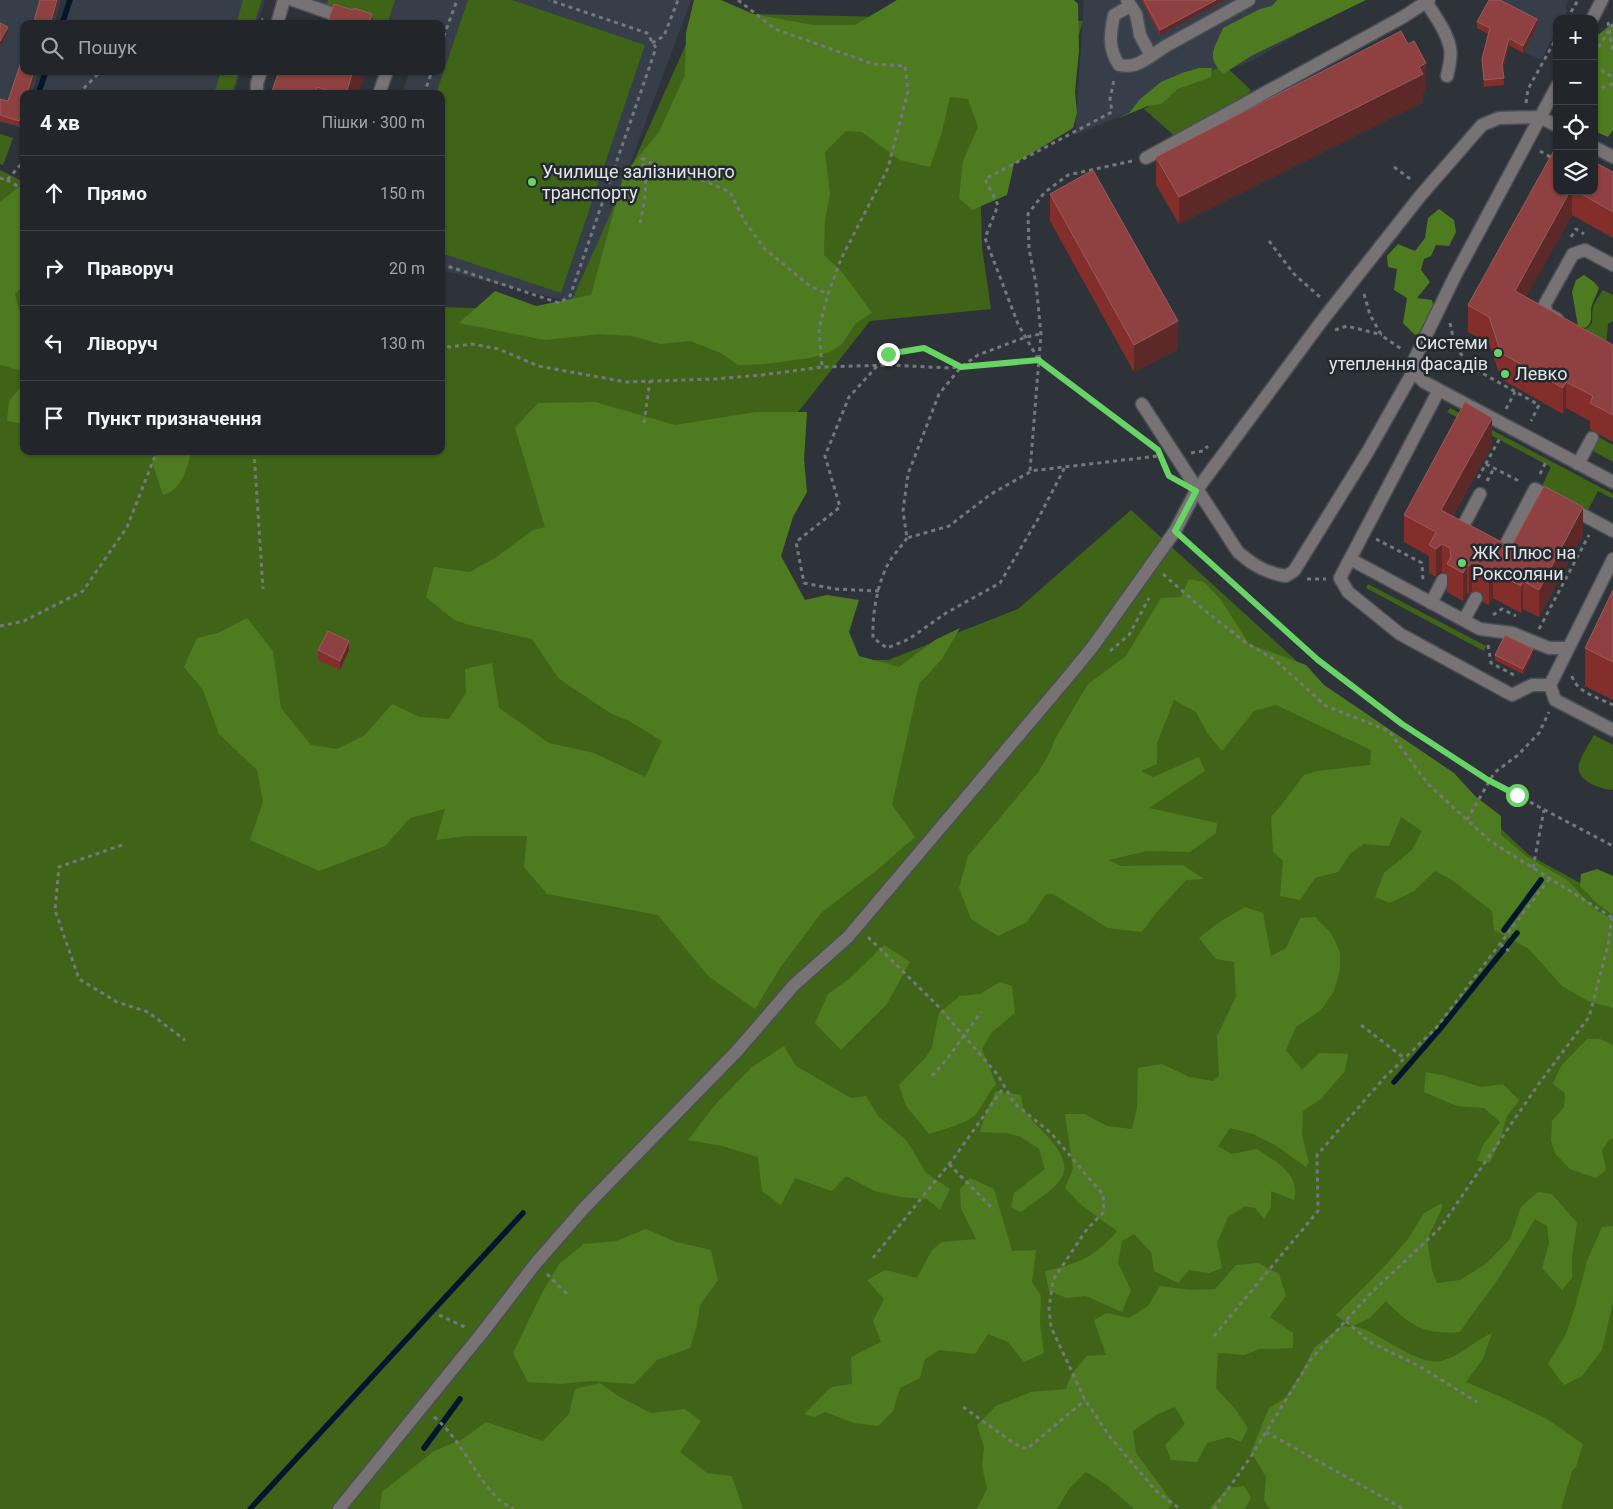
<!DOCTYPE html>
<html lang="uk">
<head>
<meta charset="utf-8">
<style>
  body { margin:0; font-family:Roboto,sans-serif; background:#2e3237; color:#f1f3f6 }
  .controls { position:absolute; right:15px; top:15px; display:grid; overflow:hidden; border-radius:10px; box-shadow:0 1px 4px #0004 }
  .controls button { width:45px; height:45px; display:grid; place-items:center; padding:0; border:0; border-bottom:1px solid #3f4347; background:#22262b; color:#f1f3f6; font:25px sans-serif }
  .stop { position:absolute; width:15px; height:15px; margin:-11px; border:4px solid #68d465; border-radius:50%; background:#fff }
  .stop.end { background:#68d465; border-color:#fff; box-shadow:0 1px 5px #0008 }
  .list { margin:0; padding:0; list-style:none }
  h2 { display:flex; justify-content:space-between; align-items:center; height:65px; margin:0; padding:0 20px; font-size:21px }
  h2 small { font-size:16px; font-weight:400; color:#a2a5a9 }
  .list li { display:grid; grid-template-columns:32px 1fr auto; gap:15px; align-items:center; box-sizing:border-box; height:75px; padding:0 20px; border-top:1px solid #3f4347 }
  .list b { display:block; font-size:19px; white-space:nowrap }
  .list em { font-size:16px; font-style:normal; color:#a2a5a9 }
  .icon { flex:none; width:28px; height:28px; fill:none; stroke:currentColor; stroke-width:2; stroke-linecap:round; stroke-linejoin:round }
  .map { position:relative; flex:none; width:1613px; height:1509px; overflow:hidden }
  .search { position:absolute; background:#22262b; box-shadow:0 1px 4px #0004; left:20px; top:20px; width:425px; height:55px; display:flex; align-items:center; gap:12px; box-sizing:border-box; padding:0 18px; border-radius:10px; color:#a2a5a9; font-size:19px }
  .panel { position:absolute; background:#22262b; box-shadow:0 1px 4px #0004; left:20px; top:90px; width:425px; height:365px; border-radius:10px }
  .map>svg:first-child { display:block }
  .built { fill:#363e49 }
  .green { fill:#3f6418 }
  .forest { fill:#4f7b20 }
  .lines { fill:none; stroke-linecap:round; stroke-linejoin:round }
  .stream { stroke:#04162d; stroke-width:5.5 }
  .minor-casing { stroke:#4b4f55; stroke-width:15 }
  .path { stroke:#74787e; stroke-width:3; stroke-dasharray:4 4; stroke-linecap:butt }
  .minor { stroke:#777273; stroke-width:12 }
  .wall { fill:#842e2b }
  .shaded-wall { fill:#5d2828 }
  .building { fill:#8e4140; stroke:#9b5b5a }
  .route { stroke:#68d465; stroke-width:6 }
  .poi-dot { fill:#68d465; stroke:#24292f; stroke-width:2 }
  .labels { text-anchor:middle; stroke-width:5; stroke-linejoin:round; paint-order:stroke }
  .poi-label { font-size:18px; fill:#e1e4e8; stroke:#24292f; text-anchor:start }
</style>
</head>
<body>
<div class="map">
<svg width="1613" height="1509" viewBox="0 0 1613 1509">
  <rect width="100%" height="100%" fill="#2e3339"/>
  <g class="built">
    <path d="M0,0h61l-7,24h-30v47h15l-7,23h-8v24l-3,10 -21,-6z"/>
    <path d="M72,0h193l-8,24h-193z"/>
    <path d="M311,0h380l-113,304 -137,-34v-176h-39l8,-23h31v-47h-56z"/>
    <path d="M1084,0h274l-105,60 -178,75z"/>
    <path d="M1492,0h77l-4,8 3,2 -5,9h-6v11l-16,30 -64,-32z"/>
    <path d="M49,71h192l-7,23h-193z"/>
  </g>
  <g class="green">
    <path d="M243,0h19l-8,24h-18z"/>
    <path d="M328,0h67l-8,24 -60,-19z"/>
    <path d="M468,0h44l133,45 -84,248 -120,-40v-159h-5z"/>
    <path d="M700,13l383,8 -32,109 -71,41 2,76 9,62 -121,12 -75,95 -19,152 73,92h39l130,-51 113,-99 192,175 146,114 60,56 84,46v608h-1613v-1339l24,12v269h417v-144l126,4z"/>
    <path d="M1224,65l27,25 -56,64 -51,-45 63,-36z"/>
    <path d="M221,71h18l-7,23h-18z"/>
    <path d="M0,134l13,4 -10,27 -3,-1z"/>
    <path d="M1603,290l10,5v26l-5,3 -2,21 -24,-14c15,-8 8,-10 11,-23 1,-6 7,-13 10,-18z"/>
    <path d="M1450,408l163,86v5l-15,-8 -11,21 -46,-24 10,-21 -104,-55z"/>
    <path d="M1589,432l24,13v17l-29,-16z"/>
    <path d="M1368,584l118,62 -2,5 -118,-63z"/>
    <path d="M1594,735l19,10v45c-12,-1 -38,-9 -34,-26 3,-10 10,-20 15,-29z"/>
  </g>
  <g class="forest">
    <path d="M694,0h27l32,14 60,11h42l42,-25h177l4,4 1,47 -4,41 2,21 -4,15 -59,36 -7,31 -35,15 -13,-12 4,-37 15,-34 -10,-28 -18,-2 -8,35 -12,35 -30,-7 -38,-28 -16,-1 -21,21 5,42 -5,26 -1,35 18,17 30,41 -16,10 -15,22 -11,7 -20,6 -46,6 -26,1 -17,-12 -31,-12 -30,3 -28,-8 -33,-2 -54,6 -86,-17 36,-32 41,15 55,-11 33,-121 35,-42 26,-57 1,-42z"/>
    <path d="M1277,0h89l-115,56 -28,18c-18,-18 -8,-26 0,-46l37,-19 12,-3z"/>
    <path d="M1613,23v107l-5,7 -14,-6v-93z"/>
    <path d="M1199,68h13l-1,9 -33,12 -17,15 -13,2 -32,13 14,-7 10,-13 21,-17 21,-9z"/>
    <path d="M24,183v101l-9,10c7,27 14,48 4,76l-19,-5v-163z"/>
    <path d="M1439,209l15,11 2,12 -7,14 -13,-1 -5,11 -7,3 -3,11 9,12 -13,16 15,2 2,11 -8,19 -11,5 -12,-12 4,-25 -13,-8 3,-21 -9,-2 -1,-11 11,-12 17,7 10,-13 3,-20z"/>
    <path d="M1584,275l10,7 5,6c-2,6 -5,11 -7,17 -3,9 3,17 -7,23l-7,-2 -6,-34 4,-12z"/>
    <path d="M24,383v41l-17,-3 2,-20z"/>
    <path d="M595,402l80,23 81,-13h51l-3,47 3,33 -14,25 -12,39 24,44 22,-5 32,5 -10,32 10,24 40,11 36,-27 25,-12 -18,31 -23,25 -27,121 23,32 -38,33 -56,43 -41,55 -25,41 -47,-33 -50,-61 -111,-21 -23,-27 3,-31h-61l-30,4 9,-31 -35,9 -25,28 -66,25 -69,-31 13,-38 -6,-32 -38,-36 -16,-44 -19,-23 13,-29 21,-5 29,-15 26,33 8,57 30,37 26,4 28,-14 27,-31 28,13 29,2 17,-26 -1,-24 27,-6 7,45 50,35 45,10 51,24 17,-36 -33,-20 -19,-8 -51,-34 -27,-40 -63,-14 -15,-5 -28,-23 8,-30 36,5 25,-14 38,-28 12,-3 -30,-99 23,-25z"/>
    <path d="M158,451h34c-6,18 -9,38 -29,44l-11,-32z"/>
    <path d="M1189,579l15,3 17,18 28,44 57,21 18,20 130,88 21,23 26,20v19l25,21 41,24 30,31 16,8v89l-25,-7 -26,-15 -33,-37 -35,-19 -2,-19 -40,-31 -17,-9 -21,20 -24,12 -15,-6 9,-24 28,-23 10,-19 -21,-14 -12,29 -25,-2 -13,9 -13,19 -23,6 -15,22 -20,-4 3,-35 -10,-10 -2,-34 12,-14 21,-28 13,-4 53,-6 1,-15 -95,-45 -22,6 -32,40 -14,-17 -12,-22 -22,-12 -17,43v21l-16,7 12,6 46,-20 6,14 -56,37 68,15 -1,10 -26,19 -43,-1 -39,9 13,6 62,-1 21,14 -18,1 -30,33 -14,19 -34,-4 -55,-34h-7l-19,28 -29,14 -27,-17 -12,-31 9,-32 71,-85 11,-19 4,-11 34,-57 38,-28 35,-58 20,-1z"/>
    <path d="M1597,869l16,7v39l-15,-11 -18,-18 1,-12z"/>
    <path d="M1245,907l18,6 8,43 15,-8 14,-30 15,-1 16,16 9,19v18l-6,21 -13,19 -25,17 -10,23 16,20 17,-17 29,1 -3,17 -24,28 -18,12 -1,25 7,26 -3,5 -31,-22 -22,-11 -23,-6 -12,18 13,8 26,-5c19,13 44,25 37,51l-23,-9v16l-7,12 -9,-11 -10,-2 -17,11 -11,26 5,25 -13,5 -20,-3 -11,13 -24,-12 -3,-19 -17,-18 -12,7 -4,22 13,27 -9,22 -36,-16 -19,2 -18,-7 -4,-20c33,-7 50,-14 72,-40l-36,-26 -16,-17 8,-19 -8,-55h20l22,12 25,3 5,-21 1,-40 24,-4 27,13 24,4 6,-5 -2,-40 19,-39 -2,-35 -18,-3 -17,-21 19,-15z"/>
    <path d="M884,945l26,17 -23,42 -46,46 -26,-27 13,-29 21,-15z"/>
    <path d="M1000,982l12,4 3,27 -23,19 -10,17 14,35c-8,9 -12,20 -20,30 -7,9 -35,16 -47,20l-23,-28 -7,-21 27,-28 6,-10 7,-34 21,-17 20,-2z"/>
    <path d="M1587,1039h13l13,6v93l-4,2 -7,10 4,20 -10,8 -26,-9 -15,-16 -4,-12 1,-20 12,-14 1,-14 -12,-9 8,-18z"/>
    <path d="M784,1046l12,20 55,32 15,-2 12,20 29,25 19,32 24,16 -10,21 -13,-11 -26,-2 -26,-6 -29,-15 -14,15 -37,-13 -14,27 -19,-14 -4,-34 -36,-11 -34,-6 26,-34 38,-39z"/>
    <path d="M1426,1072l16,3 39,12 22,-3 16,16 -3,5 -9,11 -8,27 -9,20 -13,-2 6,-16 17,-23 -16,-14 -27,-2 -33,-14z"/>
    <path d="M996,1091l25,4c1,6 2,14 5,18 11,16 48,41 36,64 -7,13 -30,26 -41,35l-10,-5 3,-14 31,-24 -6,-20 -18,-12 -14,-4 -27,-1 6,-20z"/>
    <path d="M970,1178l24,11 18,62 24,-1 -4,32 9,14 -1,28 4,29 -20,9 -16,-20 -20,-8 -13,20 -36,-4 -14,9 -5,19 -20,10 -7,23 -15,15 -24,-3 -29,-11 -11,5 -10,-3 27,-27 21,-3 -1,-27 30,-15 -8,-21 11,-22 -17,-19 18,-10 32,8 15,-28 10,-8 34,-3 -15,-31 -1,-19z"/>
    <path d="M1538,1192l14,2 25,29 -5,33v22l-10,12 -20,-22 7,-25 -2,-17 -12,-7c-13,21 -25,42 -39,63 -12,17 -25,33 -36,50 -35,3 -50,-6 -74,-31l-16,17 -17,8c25,4 64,41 88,35 20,-5 33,-20 51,-28l-9,26 -17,23 35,15 46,22 36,25 -7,23 -4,4 -11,38h-291l-6,-9 2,-23 -15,-25 18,-44 16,-10 16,-24 13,-26 27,-22 11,1 -16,-12 47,-47 25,-29 16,-26 18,-10v5l-15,32 5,30 5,13 23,-3 27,-17 23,-24 11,-32z"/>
    <path d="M1613,1226v76l-11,48 -20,26 -18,9 -16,-21 18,-30 10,-30 11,-43 15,-34z"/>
    <path d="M646,1229l30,13 35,8 7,30 -18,25 -3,20 -7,23 -33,12 -23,24 -44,-3 -29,3 -33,-2 -15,-29 29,-60 17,-29 25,-20 32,-3z"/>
    <path d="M1258,1263l21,11 7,22 -16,21 23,16v15l-34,1 -14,6 -27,-2 -2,35 19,21 13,19 -7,14 -12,-5 -22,6 -10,19 -26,-2 -6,-15 20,-21 -10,-17 -19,8 -23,16 3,22 37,50 -5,6h-34l-27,-24 -21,-13 -17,17 -12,20h-80l10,-20 -5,-23 2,-19 -7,-22 19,-19 35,-14 35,-3 5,-14 16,-19 19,-1 -12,-35 13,-7 22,5 19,-12 12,-20 30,4 25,-1 21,-24z"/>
    <path d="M600,1383l18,13 33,17 34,-4 16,12 -21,31 27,21 25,3 11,33h-363l2,-17 52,-41 29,-12 23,-17 57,19 26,-27 6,-25z"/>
    <path d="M1244,1486l7,12 -6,11h-36l18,-21z"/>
  </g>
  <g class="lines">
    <g class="stream">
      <path d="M62,24l8,-24"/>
      <path d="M38,94l8,-23"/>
      <path d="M1504,930l37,-50"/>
      <path d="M1394,1082l46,-53 77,-96"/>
      <path d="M424,1448l36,-49"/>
      <path d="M250,1509l273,-296"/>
    </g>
    <defs>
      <g id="minor">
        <path d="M293,0l69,24"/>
        <path d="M1127,0l9,14 4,21 11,21 15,-10 83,-46"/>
        <path d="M1426,2c9,14 21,30 24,46 2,9 -1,19 -3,28"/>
        <path d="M1125,9l-11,6c-4,19 -6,34 5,50 14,3 21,-2 32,-9"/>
        <path d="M1592,19l10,-19"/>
        <path d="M277,24l7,-24"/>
        <path d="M257,94v-11l4,-12"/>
        <path d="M379,94l8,-23"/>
        <path d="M1540,117l17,9"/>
        <path d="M1594,147l19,10"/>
        <path d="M1146,158l257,-141 26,-17"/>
        <path d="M1557,319l-11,-6 -1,-9 28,-50 12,-4 28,15"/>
        <path d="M1413,372l11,10 189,100"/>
        <path d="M1439,390l-99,188 8,14 52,42 112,61 20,-10h18"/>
        <path d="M1142,404l96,148c15,13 28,21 48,24l8,-5 73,-118 46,-81 2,-14 40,-82 102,-190"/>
        <path d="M1578,464l14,-26"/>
        <path d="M1468,534l-7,-4 19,-36"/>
        <path d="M1494,548l8,4 33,-63 78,42"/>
        <path d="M1350,559l130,70 32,4 37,15h19"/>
        <path d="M1613,559l-63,126 5,15 58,30"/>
        <path d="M1431,603l12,-23"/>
        <path d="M1464,620l12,-22"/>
        <path d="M339,1509l143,-176 54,-70 49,-56 152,-156 57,-66 54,-48 225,-266 21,-26 81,-114 21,-40 128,-173 97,-123 61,-70 17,-7 41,-1"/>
      </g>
    </defs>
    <use href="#minor" class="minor-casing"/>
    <g class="path">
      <path d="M738,0l37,29 98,35 32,2 3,25 -20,77 -47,91 -13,35 -9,35 3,38"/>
      <path d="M1567,19l11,-19"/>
      <path d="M1608,22l5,32"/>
      <path d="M255,24l8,-5"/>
      <path d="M652,43l12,-7 14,-36"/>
      <path d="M441,44l16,-44"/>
      <path d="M1594,54l19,-30"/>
      <path d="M1594,66l19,11"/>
      <path d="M1594,90l19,-6"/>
      <path d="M78,94l20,-20 10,-3"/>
      <path d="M424,94l8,-23"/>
      <path d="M1526,103l2,-14 29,-52"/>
      <path d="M1540,151l17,10"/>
      <path d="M642,158l27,15 31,6 30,13 15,30 20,27 45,37 18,8"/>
      <path d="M1132,161l-64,14 -24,18 -16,21 1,35 7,35 5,50 -11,137 128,-15"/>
      <path d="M1394,167l19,14"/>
      <path d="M0,178l7,2 17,-19"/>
      <path d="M7,180l17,10"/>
      <path d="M640,223c6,-26 8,-39 2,-65"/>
      <path d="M1571,237l5,-8 8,5"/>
      <path d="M1269,241l25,33 27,24"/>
      <path d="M441,264l118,39 11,-7 86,-248 -9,-15 -98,-33"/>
      <path d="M1364,294l6,21 12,21 21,14"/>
      <path d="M1450,323l5,24 18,21 66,37 -8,16"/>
      <path d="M1335,330l12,-4 35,9"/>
      <path d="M1441,338l14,9"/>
      <path d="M441,341l8,6 23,-3 27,5 39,17 88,16 88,-3 48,-4 60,-8 68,-2 59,3 90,-8 108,82"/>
      <path d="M1038,359l-20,-35 -33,-86 13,-33 -13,-26 127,-67 -2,-13 4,-19"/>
      <path d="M1506,409l9,-17"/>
      <path d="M644,423l6,-42"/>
      <path d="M254,451l9,138"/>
      <path d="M1191,453l12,-2 5,-5"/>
      <path d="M1486,464l35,18"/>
      <path d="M1030,472l-39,22 -42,32 -42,12 -4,-27 5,-37 31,-80 22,-27 17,-12 48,-18 15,-3"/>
      <path d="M1540,474l6,-12"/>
      <path d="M1478,478l22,-40"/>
      <path d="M1487,481l7,-13"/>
      <path d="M907,538c-6,9 -14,17 -19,26 -11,21 -16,51 -15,74l14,10 22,-9 37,-26 54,-30 38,-64 27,-52"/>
      <path d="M1376,539l46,24 1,18"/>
      <path d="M1187,542l131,118 84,64 86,56 125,66"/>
      <path d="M1163,574l40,35 42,33 30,18 51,46 63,25 39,53 62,57 123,77"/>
      <path d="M1307,579h19"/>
      <path d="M879,591l-44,-2 -31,-6 -8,-41 44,-35 -15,-51 24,-59 39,-43 36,-6 37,19"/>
      <path d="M1493,615l9,-6 14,7"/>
      <path d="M0,626l24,-5 59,-30 44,-64 30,-76"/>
      <path d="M1539,629l50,-94"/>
      <path d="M1488,645l3,18 25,13"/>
      <path d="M1110,651l19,-16 20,-37"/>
      <path d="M1572,676c4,16 27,22 41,29"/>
      <path d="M1467,820l27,-47 24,-18 21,-22 10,-21"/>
      <path d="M122,845l-63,22 -4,43 24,69 38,23 31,10 37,28"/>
      <path d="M1533,868l11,-58"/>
      <path d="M868,937l69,68 61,70 16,28 37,30 36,43 16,18 1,18 -17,17 -34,51 -4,29 2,18 34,73 25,37 46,54 24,18"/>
      <path d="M1500,944l9,7"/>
      <path d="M1361,1025l43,33"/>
      <path d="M932,1076l15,-17 34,-47"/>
      <path d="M949,1164l45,46"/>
      <path d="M873,1258l81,-100 50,-71"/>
      <path d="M547,1274l21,21"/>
      <path d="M439,1315l28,13"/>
      <path d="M1346,1321l22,20 51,25 58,36"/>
      <path d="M1214,1336l104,-125 -1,-56 67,-77 52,-50 114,-150"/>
      <path d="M963,1407l52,37 12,5 58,-49"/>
      <path d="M434,1417c27,22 39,56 63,81 5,5 12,8 17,11"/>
      <path d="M1266,1432l138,77"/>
      <path d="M1214,1509l38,-54 59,-96 60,-66 69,-65 100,-146 49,-65 19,-72 4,-28"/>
    </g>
    <use href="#minor" class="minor"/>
  </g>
  <g class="wall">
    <path d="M1141,0h84l-65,35z"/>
    <path d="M1477,22l60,4 -14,27 -14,-8 -6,25 1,15 -20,2 -2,-28 6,-25 -11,-6z"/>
    <path d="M24,71h12l-7,23h-5v17l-5,15 -19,-5v-22l8,2z"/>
    <path d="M279,71l80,23h-88z"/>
    <path d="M1426,91l-3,2v9l-244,122 -23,-39v-28z"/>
    <path d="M1613,172v66l-41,-23 -46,82 87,48v97l-23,-13v-8l-24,-13 -3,6 -62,-35 -12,-36 -21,-11v-27l89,-114h37z"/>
    <path d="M1050,194l128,155 -44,23 -84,-151z"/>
    <path d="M1492,445l-39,71 58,31 72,-12 -44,82 -16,-8 -2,4 -28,-15 -4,7 -6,-3v-8l-4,-3h-7l-3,3 -2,-1 -4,8 -16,-9v-18l-5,-2 -6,5 -7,-4v-17l-25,-14v-27z"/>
    <path d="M1613,590v110l-28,-14v-38z"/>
    <path d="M318,650h31l-9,20 -22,-10z"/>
    <path d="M1533,654l-10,20 -28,-14v-5z"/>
  </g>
  <g class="shaded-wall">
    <path d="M57,0h2l-8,24h-1z"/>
    <path d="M1216,0h9l-65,35v-5z"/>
    <path d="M372,14v10h-3z"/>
    <path d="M1537,19v7l-14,27v-7z"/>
    <path d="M8,27v6l-8,13v-5z"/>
    <path d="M1509,38v7l-7,27v-7z"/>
    <path d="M1426,63v28l-3,2v9l-244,122v-27z"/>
    <path d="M34,71h2l-7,23h-2z"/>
    <path d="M353,71h13l-7,23h-13z"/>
    <path d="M24,105v6l-5,15v-5z"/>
    <path d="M1570,191h2v24l-57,102v-26z"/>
    <path d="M1178,321v28l-44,23v-27z"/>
    <path d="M1566,382v26l-3,6v-26z"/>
    <path d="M1492,418v27l-51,92v-27z"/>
    <path d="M1583,507v28l-44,82v-27z"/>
    <path d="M1442,544v28l-6,5v-28z"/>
    <path d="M1472,563v28l-3,3v-28z"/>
    <path d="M1467,565v28l-4,8v-28z"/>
    <path d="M1493,571v27l-4,7v-28z"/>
    <path d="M1523,581v28l-2,4v-27z"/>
    <path d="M349,641v9l-9,20v-9z"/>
    <path d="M1533,649v5l-10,20v-5z"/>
  </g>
  <g class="building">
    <path d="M40,0h17l-7,24h-17z"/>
    <path d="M1144,0h72l-56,30z"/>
    <path d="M1489,0h11l37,19 -14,27 -14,-8 -7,27 2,13 -20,2 -2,-21 8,-31 -13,-6z"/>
    <path d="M334,4l19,6 1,-2 18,6 -3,10h-42z"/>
    <path d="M0,23l8,4 -8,14z"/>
    <path d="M1401,31l7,13 6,-3 12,22 -7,4 4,7 -244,123 -23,-40z"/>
    <path d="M24,53v18h10l-7,23h-3v11l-5,16 -19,-6v-16l8,2z"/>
    <path d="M279,71h74l-7,23h-7l-22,-7 -2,7h-44z"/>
    <path d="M1557,145v46h13l-55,100 98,54v70l-23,-12 3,-7 -27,-14 -3,6 -62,-35 -12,-36 -21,-12z"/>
    <path d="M1594,162l19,10v40l-37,-21h18z"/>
    <path d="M1093,170l85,151 -44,24 -84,-151z"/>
    <path d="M1465,402l27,16 -51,92 70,37 33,-61 39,21 -44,83 -16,-9 -2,5 -28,-15 -4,6 -6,-3v-7l-4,-4h-7l-3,3 -2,-1 -4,8 -16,-9 4,-7 -1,-9 -8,-4 -6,5 -7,-4 7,-13 -32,-17z"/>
    <path d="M1613,590v72l-28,-14z"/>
    <path d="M328,631l21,10 -9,20 -22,-11z"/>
    <path d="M1505,635l28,14 -10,20 -28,-14z"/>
  </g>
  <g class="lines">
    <path class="route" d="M888,354l36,-6 37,19 78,-7 2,2 117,88 11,26 27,15 -21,40 143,129 84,64 86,56 29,15"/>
  </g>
  <g class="poi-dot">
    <circle cx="532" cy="182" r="5"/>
    <circle cx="1498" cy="353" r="5"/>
    <circle cx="1505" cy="374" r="5"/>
    <circle cx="1462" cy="563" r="5"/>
  </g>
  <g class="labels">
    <g class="poi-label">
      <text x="542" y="178">Училище залізничного<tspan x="542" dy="21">транспорту</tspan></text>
      <text x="1488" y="349" text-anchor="end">Системи<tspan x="1488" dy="21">утеплення фасадів</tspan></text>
      <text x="1515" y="380">Левко</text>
      <text x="1472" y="559">ЖК Плюс на<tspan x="1472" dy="21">Роксоляни</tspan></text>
    </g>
  </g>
</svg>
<div class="controls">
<button>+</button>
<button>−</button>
<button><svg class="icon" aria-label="locate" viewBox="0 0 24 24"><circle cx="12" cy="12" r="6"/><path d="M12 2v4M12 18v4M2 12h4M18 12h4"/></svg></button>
<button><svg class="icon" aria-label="layers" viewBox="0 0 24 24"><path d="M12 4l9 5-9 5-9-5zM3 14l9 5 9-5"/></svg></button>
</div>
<div class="stop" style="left:1517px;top:795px"></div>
<div class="stop end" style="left:888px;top:354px"></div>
<div class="search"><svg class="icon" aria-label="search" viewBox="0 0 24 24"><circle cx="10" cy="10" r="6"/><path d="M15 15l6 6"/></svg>Пошук</div>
<section class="panel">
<h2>4 хв<small>Пішки · 300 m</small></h2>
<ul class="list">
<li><svg class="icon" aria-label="ahead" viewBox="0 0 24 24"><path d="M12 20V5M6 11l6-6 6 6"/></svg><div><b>Прямо</b></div><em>150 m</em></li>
<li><svg class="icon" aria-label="right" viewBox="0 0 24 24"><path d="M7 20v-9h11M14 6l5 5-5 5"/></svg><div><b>Праворуч</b></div><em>20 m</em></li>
<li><svg class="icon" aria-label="left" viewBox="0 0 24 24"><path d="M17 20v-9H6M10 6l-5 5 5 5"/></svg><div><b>Ліворуч</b></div><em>130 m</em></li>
<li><svg class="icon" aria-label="arrive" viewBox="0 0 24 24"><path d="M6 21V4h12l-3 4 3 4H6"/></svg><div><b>Пункт призначення</b></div></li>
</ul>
</section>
</div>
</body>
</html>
